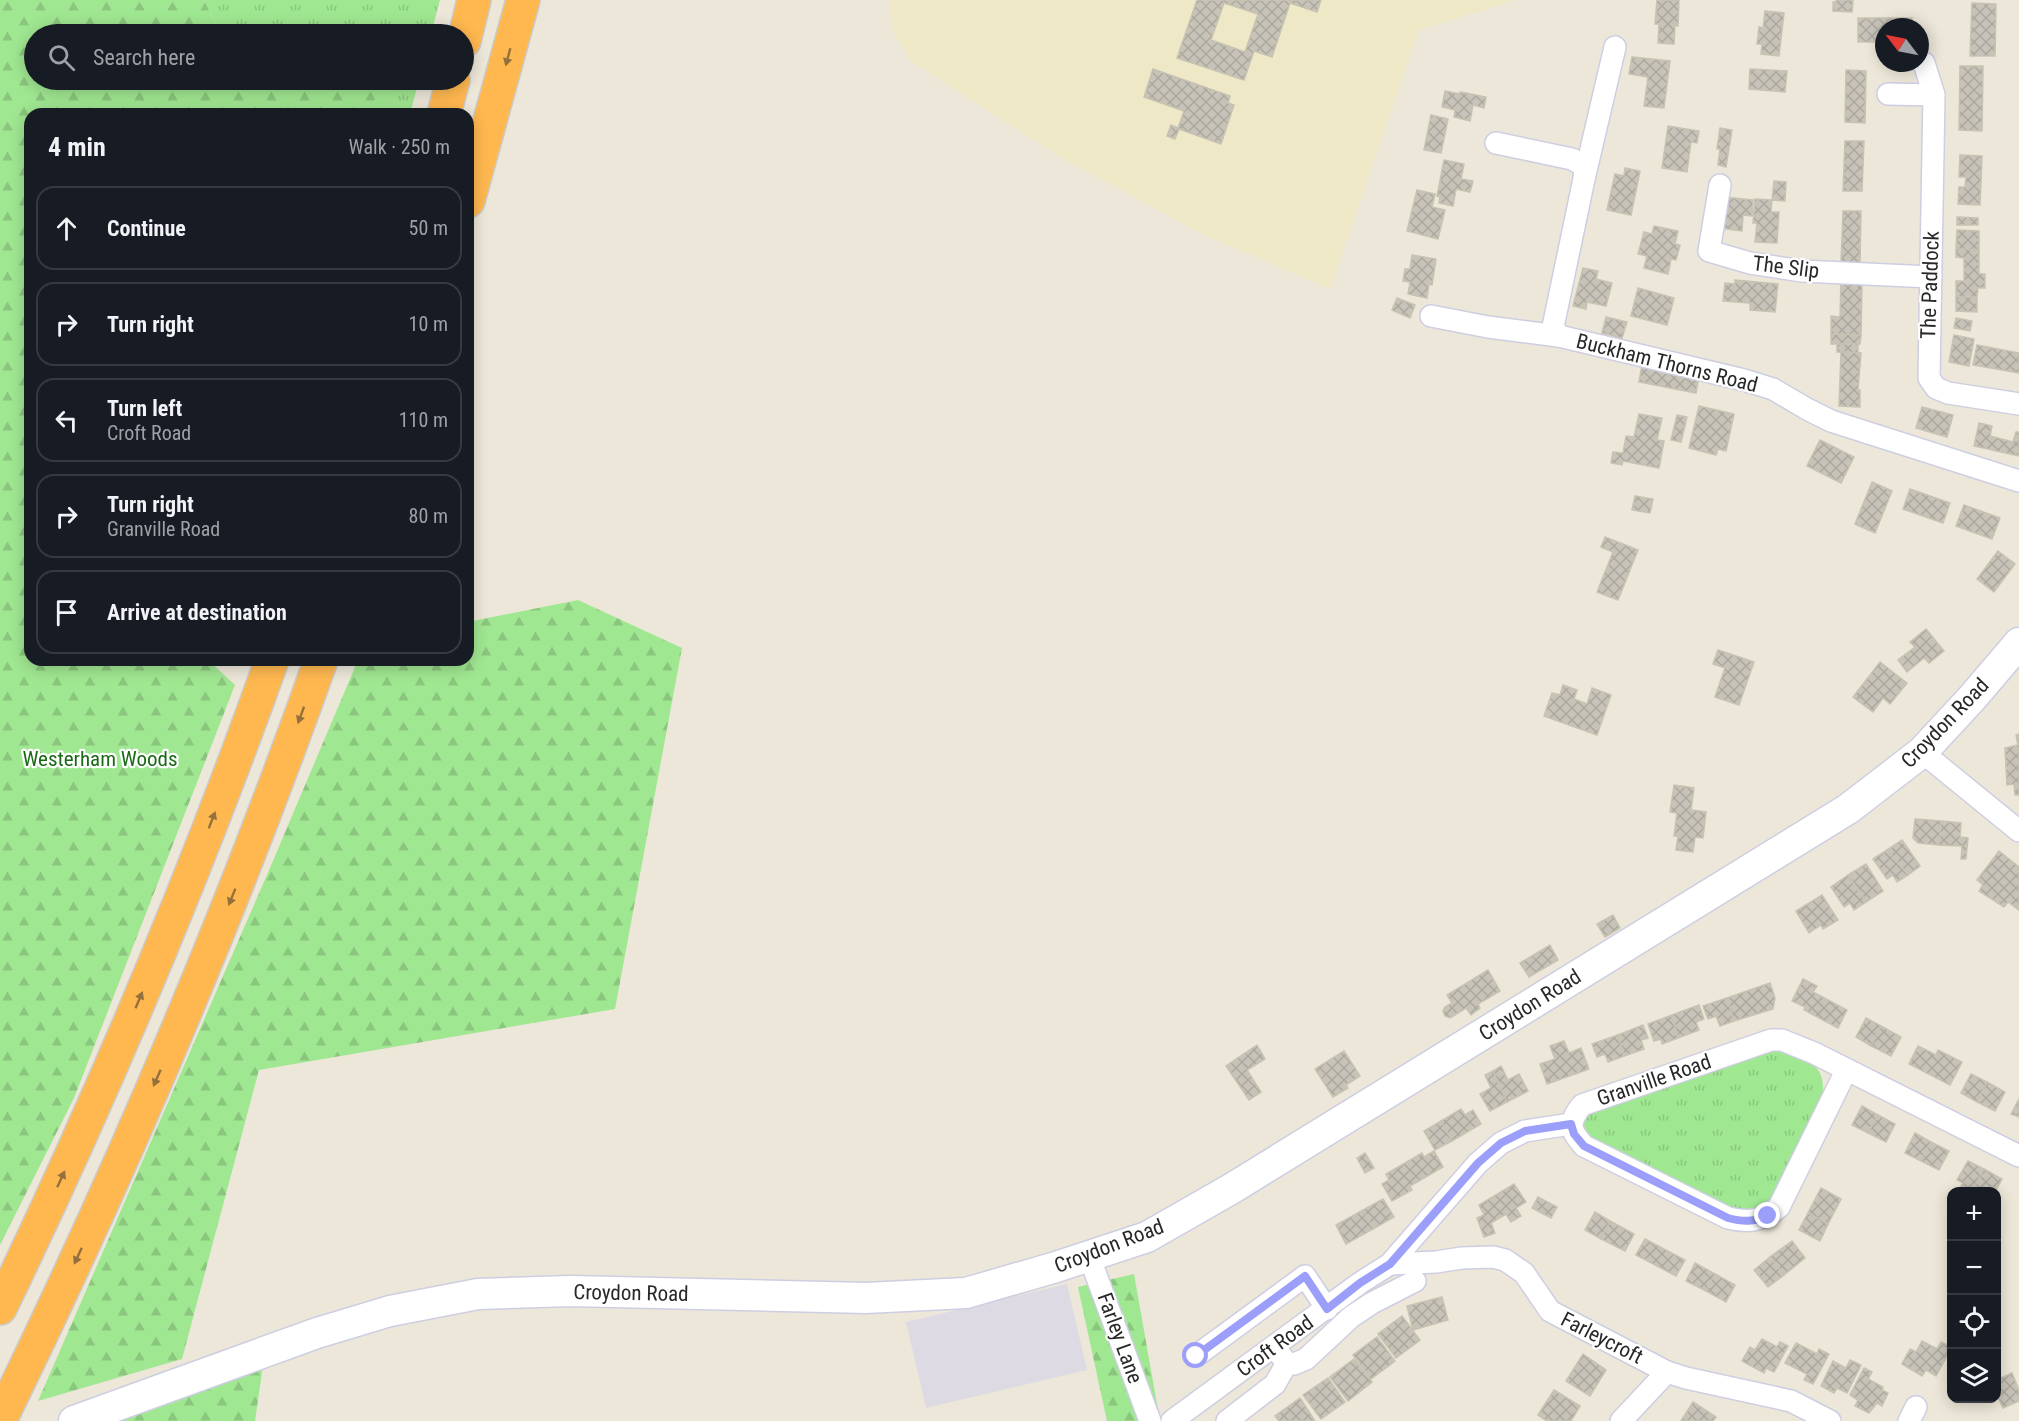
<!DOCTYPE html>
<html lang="en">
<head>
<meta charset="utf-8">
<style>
  body { margin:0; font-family:"Roboto Condensed",sans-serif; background:#242831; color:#f1f3f6 }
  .controls { position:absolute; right:18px; bottom:18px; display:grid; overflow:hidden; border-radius:12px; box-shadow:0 3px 15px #0003 }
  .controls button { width:54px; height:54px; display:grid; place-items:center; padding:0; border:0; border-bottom:2px solid #363941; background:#171b24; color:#f1f3f6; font:30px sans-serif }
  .compass { position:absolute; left:1875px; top:18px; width:54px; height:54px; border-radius:50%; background:#171b24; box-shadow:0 3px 15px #0003; rotate:302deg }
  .stop { position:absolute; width:18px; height:18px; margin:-14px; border:4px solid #9b9ffa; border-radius:50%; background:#fff }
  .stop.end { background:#9b9ffa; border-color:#fff; box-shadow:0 2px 6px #0008 }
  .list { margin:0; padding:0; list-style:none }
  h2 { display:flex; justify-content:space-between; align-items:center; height:78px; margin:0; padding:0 24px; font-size:26px }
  h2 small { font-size:20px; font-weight:400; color:#9ea1a6 }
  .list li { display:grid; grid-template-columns:39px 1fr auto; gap:18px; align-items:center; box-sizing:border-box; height:84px; margin:0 12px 12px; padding:0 12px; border:2px solid #363941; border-radius:18px }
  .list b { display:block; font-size:22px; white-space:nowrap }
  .list p { margin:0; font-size:20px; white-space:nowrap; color:#9ea1a6 }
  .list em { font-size:20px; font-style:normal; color:#9ea1a6 }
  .icon { flex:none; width:33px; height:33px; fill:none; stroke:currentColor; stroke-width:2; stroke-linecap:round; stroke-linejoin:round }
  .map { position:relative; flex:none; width:2019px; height:1421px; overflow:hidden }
  .search { position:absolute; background:#171b24; box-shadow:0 3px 15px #0003; left:24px; top:24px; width:450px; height:66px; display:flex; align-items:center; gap:15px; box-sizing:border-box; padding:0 21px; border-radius:33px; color:#9ea1a6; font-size:22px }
  .panel { position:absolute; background:#171b24; box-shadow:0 3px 15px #0003; left:24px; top:108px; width:450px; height:558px; border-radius:18px }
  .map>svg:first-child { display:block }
  .industrial { fill:#dedae3 }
  .education { fill:#efe8c6 }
  .grass { fill:url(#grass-tufts) }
  .forest { fill:url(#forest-firs) }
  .building { fill:url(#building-cross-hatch); stroke:#c7c3b2; stroke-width:1.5; fill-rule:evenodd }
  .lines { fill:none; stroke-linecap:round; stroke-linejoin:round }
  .minor-casing { stroke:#cecee3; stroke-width:24 }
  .secondary-casing { stroke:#cecee3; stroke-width:33 }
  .motorway-casing { stroke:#cbcbcb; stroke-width:36 }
  .minor { stroke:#fff; stroke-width:21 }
  .secondary { stroke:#fff; stroke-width:30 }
  .motorway { stroke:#ffb850; stroke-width:33 }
  .oneway { fill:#94703c }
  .route { stroke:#9b9ffa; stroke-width:8 }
  .labels { text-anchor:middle; stroke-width:4.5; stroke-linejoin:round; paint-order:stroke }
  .street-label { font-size:21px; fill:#282828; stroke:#fff }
  .park-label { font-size:21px; fill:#196915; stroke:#fff }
</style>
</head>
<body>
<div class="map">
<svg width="2019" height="1421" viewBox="0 0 2019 1421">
  <defs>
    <pattern id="grass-tufts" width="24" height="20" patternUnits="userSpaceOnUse" patternTransform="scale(1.5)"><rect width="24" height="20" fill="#a0e791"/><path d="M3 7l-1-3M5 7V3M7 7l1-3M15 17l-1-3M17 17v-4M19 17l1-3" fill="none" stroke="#8ac67d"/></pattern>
    <pattern id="forest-firs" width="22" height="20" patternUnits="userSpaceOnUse" patternTransform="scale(1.5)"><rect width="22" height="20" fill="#a0e791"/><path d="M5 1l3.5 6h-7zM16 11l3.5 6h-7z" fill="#8ac67d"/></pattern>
    <pattern id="building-cross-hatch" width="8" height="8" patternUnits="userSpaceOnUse" patternTransform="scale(1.5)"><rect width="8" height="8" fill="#c7c3b8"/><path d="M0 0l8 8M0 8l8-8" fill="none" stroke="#aba89e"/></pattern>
  </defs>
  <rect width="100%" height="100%" fill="#ece7d8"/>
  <path class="industrial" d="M1067,1284l20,86 -161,38 -20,-86z"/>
  <path class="education" d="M889,0h626l-96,30 -89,259 -130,-56 -143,-78 -146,-94 -19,-31z"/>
  <g class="grass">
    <path d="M204,0h236l-9,34h-210z"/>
    <path d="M382,80h37l-9,34h-53z"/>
    <path d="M1773,1050c8,1 15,3 23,6 25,10 28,18 27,44l-51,99 -13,9 -17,5 -158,-78 -2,-13 8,-11z"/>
  </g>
  <g class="forest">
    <path d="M0,0h204l17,34h-187v46h349l-14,34h-339v546h178l27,25 -161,413 -74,147z"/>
    <path d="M578,600l104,48 -67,361 -356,61 -77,289 -144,42 229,-526 91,-215h110v-38z"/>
    <path d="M1134,1274l26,147h-53l-29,-134z"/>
    <path d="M263,1365l-8,56h-142z"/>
  </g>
  <g class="building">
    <path d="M1197,0h124l-4,12 -27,-9 -18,54 -18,-6 -10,29 -67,-22zM1224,3l34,11 -13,38 -34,-12z"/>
    <path d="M1657,0h22l-1,26 -3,-1 -1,19 -16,-1 1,-19h-4z"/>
    <path d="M1836,0h17l-1,12 -19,-1v-9h3z"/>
    <path d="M1972,3l24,1 -1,52h-25z"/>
    <path d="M1765,11l19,2 -5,43 -18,-2 1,-10h-5l2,-17 4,1z"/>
    <path d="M1858,18h54v9h-28v15h-26z"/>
    <path d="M1632,57l38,4 -6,47 -20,-2 4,-29 -19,-3z"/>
    <path d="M1960,66h23l-1,65 -23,-1z"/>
    <path d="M1153,69l77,27 -2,7 6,2 -13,39 -42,-15 -4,10 -8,-3 4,-11 7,3 6,-17 -40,-14z"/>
    <path d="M1750,69l37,2 -2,21 -36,-3z"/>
    <path d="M1846,70l20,1 -1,52 -20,-1z"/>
    <path d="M1445,91l15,3v-2l26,5 -2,11 -11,-3 -3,16 -16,-4 1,-7 -13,-3z"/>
    <path d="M1431,115l17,4 -7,34 -17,-3z"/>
    <path d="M1668,126l31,5 -2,12 -6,-1 -4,30 -25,-4z"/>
    <path d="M1720,128l12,2 -6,37 -8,-2 2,-16h-3z"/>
    <path d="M1845,141h19l-2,50h-19z"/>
    <path d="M1960,155l22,1 -2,49 -22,-1 1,-17h6l1,-10h-7z"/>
    <path d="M1444,160l20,4 -3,15 12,2 -3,11 -14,-3 -3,17 -14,-3 1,-6 -3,-1z"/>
    <path d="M1625,168l15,3 -9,44 -24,-5 8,-36 9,2z"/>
    <path d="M1774,181l12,1 -1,19 -13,-1z"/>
    <path d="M1417,190l18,4 -3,13 13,3 -7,29 -31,-8z"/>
    <path d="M1723,197l30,3 -1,16 -9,-1 -1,16 -22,-3z"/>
    <path d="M1755,199l17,1 -1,12h8l-2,31 -22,-1 2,-19h-4z"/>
    <path d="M1843,211h18l-1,52 -19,-1z"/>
    <path d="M1957,217l21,1v7h-21z"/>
    <path d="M1654,226l24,5 -3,13 5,1 -4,15 -5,-1 -3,15 -24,-6 3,-12 -9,-2 6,-22 8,2z"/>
    <path d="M1957,230l22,1v19l-23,-1z"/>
    <path d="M1956,249l23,1v24h6v14h-7l-1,9h-21v-16h8v-23l-8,-1z"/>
    <path d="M1412,255l24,4 -4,26 -3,-1 -2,14 -19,-4 2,-12 -7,-1 2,-12h5z"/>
    <path d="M1583,268l15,3 -2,8 16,4 -6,23 -19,-4 -1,7 -13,-3z"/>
    <path d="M1735,280l43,4 -3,28 -25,-2v-7l-27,-2 2,-18 10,1z"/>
    <path d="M1841,281l21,1 -1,53 -30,-1v-18l9,1z"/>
    <path d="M1638,288l36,10 -7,27 -36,-9z"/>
    <path d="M1956,297h21v15l-21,-1z"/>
    <path d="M1397,298l18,7 -5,13 -18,-8z"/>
    <path d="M1606,317l21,5 -5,16 -20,-5z"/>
    <path d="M1956,318l16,3 -2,10 -16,-3z"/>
    <path d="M1831,334l30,1 -1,9h-29z"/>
    <path d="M1954,335l20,4 -5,27 -20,-4z"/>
    <path d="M1837,344h21v9l-21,-1z"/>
    <path d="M1977,345l42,8v20l-46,-8z"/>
    <path d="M1841,352l20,1 -3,37h2v17l-21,-1z"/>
    <path d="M1642,365l57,11 -3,17 -57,-11z"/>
    <path d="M1699,406l35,8 -8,37 -8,-2 -2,6 -27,-7z"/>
    <path d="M1922,407l31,8 -6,22 -31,-9z"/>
    <path d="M1639,414l23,4 -5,22 7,1 -5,27 -36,-7 -1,4 -11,-2 2,-11 10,1 3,-17 8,1z"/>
    <path d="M1677,415l10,2 -6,25 -10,-2z"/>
    <path d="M1979,423l13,3 -2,10 23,6 3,-10h3v24l-45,-10z"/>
    <path d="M1820,440l34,17 -13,26 -34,-17z"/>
    <path d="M1872,482l20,9 -17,42 -20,-9z"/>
    <path d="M1910,489l40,14 -7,20 -40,-14z"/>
    <path d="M1635,496l18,3 -3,14 -18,-3z"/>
    <path d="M1964,505l36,13 -8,21 -36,-13z"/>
    <path d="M1605,537l33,13 -20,50 -21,-8 16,-40 -12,-5z"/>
    <path d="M1998,551l17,13 -21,28 -17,-13z"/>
    <path d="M1926,629l18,22 -15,12 -5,-5 -17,14 -9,-12 17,-13 -5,-5z"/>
    <path d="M1718,650l36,12 -15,43 -24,-8 10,-29 -12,-4z"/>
    <path d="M1880,662l27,21 -17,21 -7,-6 -10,14 -20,-15z"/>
    <path d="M1563,685l14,5 -3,9 13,5 5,-16 19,7 -14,40 -53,-19 8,-23 8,2z"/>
    <path d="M2019,734v61h-4l-1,-11 -7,1 -2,-37 13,-3 -2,-10z"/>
    <path d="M1674,785l20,3 -3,22 15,2 -3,26 -8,-1 -2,15 -17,-2 2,-14h-4l3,-23 -7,-1z"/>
    <path d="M1915,819l26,2 -2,24 -21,-2 -5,-5z"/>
    <path d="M1941,821l20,2 -1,14 8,1 -2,21h-5l1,-13 -23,-1z"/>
    <path d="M1902,840l18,26 -12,9 -21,-25z"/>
    <path d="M1887,850l21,25 -11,7 -4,-7 -6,4 -14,-20z"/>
    <path d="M1999,851l20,16v43l-11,-8 -4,5 -25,-16 4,-6 -6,-5z"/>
    <path d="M1866,864l17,27 -17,11 -18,-27z"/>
    <path d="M1848,875l18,27 -12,8 -4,-7 -6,4 -13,-20z"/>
    <path d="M1822,895l16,25 -15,9 -2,-4 -12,8 -13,-22z"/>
    <path d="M1613,915l7,13 -15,9 -8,-13z"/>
    <path d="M1550,945l8,15 -29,17 -9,-14z"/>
    <path d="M1488,970l12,21 -22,13 2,4 -9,7 -5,-7 -16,10 -5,-2 -2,-5 2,-4 7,-4 -5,-8z"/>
    <path d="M1803,979l14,7 -4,6 34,18 -9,18 -34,-18 1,-3 -13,-6z"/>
    <path d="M1770,983l5,15 -2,11 -39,12 -7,-23z"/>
    <path d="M1727,998l7,23 -14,5 -4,-10 -8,3 -5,-13z"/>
    <path d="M1699,1005l5,14 -8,3 3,8 -21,8 -6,-23z"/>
    <path d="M1672,1015l6,23 -16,6 -1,-5 -7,2 -6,-17z"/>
    <path d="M1866,1018l15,8 -10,20 -15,-9z"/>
    <path d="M1643,1025l5,13 -7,2 3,9 -20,7 -6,-21z"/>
    <path d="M1881,1026l20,11 -10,19 -20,-10z"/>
    <path d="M1618,1035l6,21 -16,6 -3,-8 -8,3 -5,-13z"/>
    <path d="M1564,1041l5,12 12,-5 8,21 -42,15 -7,-20 15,-5 -5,-13z"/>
    <path d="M1257,1045l8,14 -18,11 14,22 -12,8 -23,-34z"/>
    <path d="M1918,1046l18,9 2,-5 24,12 -12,23 -41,-21z"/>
    <path d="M1344,1051l16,25 -14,9 2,3 -15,9 -18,-28z"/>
    <path d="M1501,1066l7,14 11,-6 9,17 -21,11 -14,-31z"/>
    <path d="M1493,1071l14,31 -17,9 -10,-17 11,-6 -6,-13z"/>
    <path d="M1971,1074l16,8 -10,20 -16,-9z"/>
    <path d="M1987,1082l18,10 -10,19 -18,-9z"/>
    <path d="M2019,1099v18l-8,-3z"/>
    <path d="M1862,1106l16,9 -10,18 -16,-8z"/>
    <path d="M1461,1109l4,6 8,-5 8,14 -29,17 -11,-20z"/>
    <path d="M1878,1115l17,9 -9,18 -18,-9z"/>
    <path d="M1441,1121l11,20 -17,9 -11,-19z"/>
    <path d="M1915,1133l16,9 -10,19 -16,-8z"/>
    <path d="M1931,1142l18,9 -10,19 -18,-9z"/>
    <path d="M1434,1151l9,16 -33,19 2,4 -20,11 -10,-17 7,-4 -3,-6 36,-21 2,4z"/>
    <path d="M1365,1153l9,15 -9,5 -8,-15z"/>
    <path d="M1968,1161l16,8 -12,23 -13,-3 4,-6 -6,-3z"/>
    <path d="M1984,1169l18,10 -7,13h-15l-6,-4z"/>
    <path d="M1514,1184l12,18 -10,6 5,8 -10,6 -5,-8 -15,9 4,10 -11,4 -7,-19 7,-3 -5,-10z"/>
    <path d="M1821,1188l20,11 -13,25 -20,-11z"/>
    <path d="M1538,1197l19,10 -6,11 -19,-10z"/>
    <path d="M1383,1199l11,18 -21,12 -10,-19z"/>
    <path d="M1363,1210l10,19 -27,15 -10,-19z"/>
    <path d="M1595,1212l15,9 -9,18 -16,-9z"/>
    <path d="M1808,1213l20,11 -8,17 -21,-11z"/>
    <path d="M1610,1221l24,13 -9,17 -24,-12z"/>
    <path d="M1645,1239l40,21 -9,16 -40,-21z"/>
    <path d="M1792,1241l13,17 -21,17 -14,-18z"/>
    <path d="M1770,1257l14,18 -16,12 -14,-17z"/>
    <path d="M1695,1263l20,11 -9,17 -20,-10z"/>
    <path d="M1715,1274l20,11 -9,17 -20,-11z"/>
    <path d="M1442,1297l6,23 -35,10 -6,-24z"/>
    <path d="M1402,1316l18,24 -24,18 -18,-24z"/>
    <path d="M1377,1337l18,24 -24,18 -18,-24z"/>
    <path d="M1762,1339l15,8 3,-5 8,4 -14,26 -8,-4 -2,5 -22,-12 8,-14 5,3z"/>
    <path d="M1922,1341l15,8 4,-7 11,5 -16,29 -10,-6 -4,6 -20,-12 8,-15 6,3z"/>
    <path d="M1796,1343l21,11 2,-5 10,5 -16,30 -9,-4 3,-6 -22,-11z"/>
    <path d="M1583,1354l23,16 -16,26 -24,-15z"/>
    <path d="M1354,1359l18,23 -24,19 -18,-24z"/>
    <path d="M1850,1360l11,5 -14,28 -10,-5 -3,5 -13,-7 12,-25 13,7z"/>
    <path d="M1864,1368l8,4 -4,7 15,8 -1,3 6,3 -6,13 -5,-3 -8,10 -14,-7 3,-6 -8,-5z"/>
    <path d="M2012,1373l7,17v11l-16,7 -7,-15v-13z"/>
    <path d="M1328,1378l17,24 -24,17 -18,-24z"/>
    <path d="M1554,1390l26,16 -9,15h-24l-9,-6z"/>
    <path d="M1300,1398l15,23h-36l-4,-5z"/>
    <path d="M1693,1402l23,15 -3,4h-32z"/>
  </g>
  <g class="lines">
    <defs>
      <g id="minor">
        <path d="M1615,47l-31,132 -31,148 6,9 185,44 29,9 34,20 24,12 188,60"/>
        <path d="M1924,63l10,32 -5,283 7,10 12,5 71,11"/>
        <path d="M1888,94l46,1"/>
        <path d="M1496,143l76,16 9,5 4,6 -1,9"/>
        <path d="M1720,185l-11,66 41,12 52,8 129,6"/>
        <path d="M1431,316l57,11 71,9"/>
        <path d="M1922,752l97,79"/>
        <path d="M1846,1071l-67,136c-17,14 -30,16 -51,11l-144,-72c-15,-17 -16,-23 -2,-41l189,-65h11l32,13 205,103"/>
        <path d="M1089,1256l61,165"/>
        <path d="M1390,1264l46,-2 26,-4 31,-1 12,3 19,13 26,38 117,61 19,6 105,23 39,20"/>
        <path d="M1274,1347l13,16 7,1 12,-5 45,-42 21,-14 43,-22"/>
        <path d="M1196,1356l109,-80 22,33"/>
        <path d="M1172,1421l188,-138 30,-19 88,-101 23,-20 24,-12 46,-7"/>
        <path d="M1227,1421l48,-37 12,-21"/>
        <path d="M1621,1421l46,-49"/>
        <path d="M1909,1421l7,-14"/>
      </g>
      <path id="secondary" d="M74,1421l243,-88 73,-22 88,-17 92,-3 296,7 100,-5 90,-26 91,-30 84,-48 617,-380 74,-57 50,-54 47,-55"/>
      <g id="motorway">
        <path d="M464,41l10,-41"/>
        <path d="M444,114l9,-34"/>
        <path d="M468,201l55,-201"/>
        <path d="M0,1308c102,-211 193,-427 272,-648"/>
        <path d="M0,1420c121,-247 229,-501 321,-760"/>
      </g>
    </defs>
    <use href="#minor" class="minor-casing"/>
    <use href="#secondary" class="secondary-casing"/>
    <use href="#motorway" class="motorway-casing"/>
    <use href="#minor" class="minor"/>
    <use href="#secondary" class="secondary"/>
    <use href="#motorway" class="motorway"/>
  </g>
  <defs><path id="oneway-solid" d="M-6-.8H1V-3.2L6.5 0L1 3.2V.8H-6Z" transform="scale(1.5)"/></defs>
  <g class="oneway">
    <use href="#oneway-solid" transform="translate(508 57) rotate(105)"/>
    <use href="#oneway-solid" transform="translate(301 715) rotate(110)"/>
    <use href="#oneway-solid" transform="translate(212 820) rotate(-69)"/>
    <use href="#oneway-solid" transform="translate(232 897) rotate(112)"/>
    <use href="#oneway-solid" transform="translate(139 1000) rotate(-67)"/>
    <use href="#oneway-solid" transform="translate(157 1078) rotate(114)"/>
    <use href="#oneway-solid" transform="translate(61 1179) rotate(-65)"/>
    <use href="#oneway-solid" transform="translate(78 1256) rotate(115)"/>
  </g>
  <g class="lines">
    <path class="route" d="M1196,1356l109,-80 22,33 33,-26 30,-19 88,-101 23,-20 24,-12 46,-7 3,10 10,12 144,72c15,4 26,4 40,-2"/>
  </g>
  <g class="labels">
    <g class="street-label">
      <text transform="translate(1786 267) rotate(7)" y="7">The Slip</text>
      <text transform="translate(1930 285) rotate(-88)" y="7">The Paddock</text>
      <text transform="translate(1667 363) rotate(14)" y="7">Buckham Thorns Road</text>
      <text transform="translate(1945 723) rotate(-46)" y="7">Croydon Road</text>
      <text transform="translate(1530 1005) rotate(-32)" y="7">Croydon Road</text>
      <text transform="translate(1654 1080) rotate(-19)" y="7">Granville Road</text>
      <text transform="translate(1109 1246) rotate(-21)" y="7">Croydon Road</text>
      <text transform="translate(631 1293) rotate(1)" y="7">Croydon Road</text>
      <text transform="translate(1120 1338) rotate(70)" y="7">Farley Lane</text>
      <text transform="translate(1602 1338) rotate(27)" y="7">Farleycroft</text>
      <text transform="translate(1275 1346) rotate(-36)" y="7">Croft Road</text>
    </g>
    <g class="park-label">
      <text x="100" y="766">Westerham Woods</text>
    </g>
  </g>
</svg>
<div class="controls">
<button>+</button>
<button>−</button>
<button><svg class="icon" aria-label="locate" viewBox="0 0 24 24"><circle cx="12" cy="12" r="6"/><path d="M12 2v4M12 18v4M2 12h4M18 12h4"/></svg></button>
<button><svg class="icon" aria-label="layers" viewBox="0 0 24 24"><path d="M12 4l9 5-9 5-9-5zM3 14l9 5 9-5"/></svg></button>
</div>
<svg class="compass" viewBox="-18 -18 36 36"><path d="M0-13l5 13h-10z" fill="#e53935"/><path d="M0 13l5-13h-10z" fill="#9ea1a6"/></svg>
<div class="stop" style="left:1196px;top:1356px"></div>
<div class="stop end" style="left:1768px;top:1216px"></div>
<div class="search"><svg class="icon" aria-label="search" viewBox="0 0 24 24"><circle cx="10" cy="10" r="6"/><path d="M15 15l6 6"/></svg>Search here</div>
<section class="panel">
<h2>4 min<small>Walk · 250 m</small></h2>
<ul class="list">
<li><svg class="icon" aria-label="ahead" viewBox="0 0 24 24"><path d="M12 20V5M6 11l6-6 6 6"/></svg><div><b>Continue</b></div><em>50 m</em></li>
<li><svg class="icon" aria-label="right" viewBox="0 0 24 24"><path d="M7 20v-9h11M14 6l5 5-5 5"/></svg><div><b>Turn right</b></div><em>10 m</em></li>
<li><svg class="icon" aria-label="left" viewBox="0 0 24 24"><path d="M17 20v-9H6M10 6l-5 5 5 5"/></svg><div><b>Turn left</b><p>Croft Road</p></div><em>110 m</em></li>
<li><svg class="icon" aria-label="right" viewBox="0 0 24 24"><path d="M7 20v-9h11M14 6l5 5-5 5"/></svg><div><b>Turn right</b><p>Granville Road</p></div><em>80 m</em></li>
<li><svg class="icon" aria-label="arrive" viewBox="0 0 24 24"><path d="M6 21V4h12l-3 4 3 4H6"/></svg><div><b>Arrive at destination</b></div></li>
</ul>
</section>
</div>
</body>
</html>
